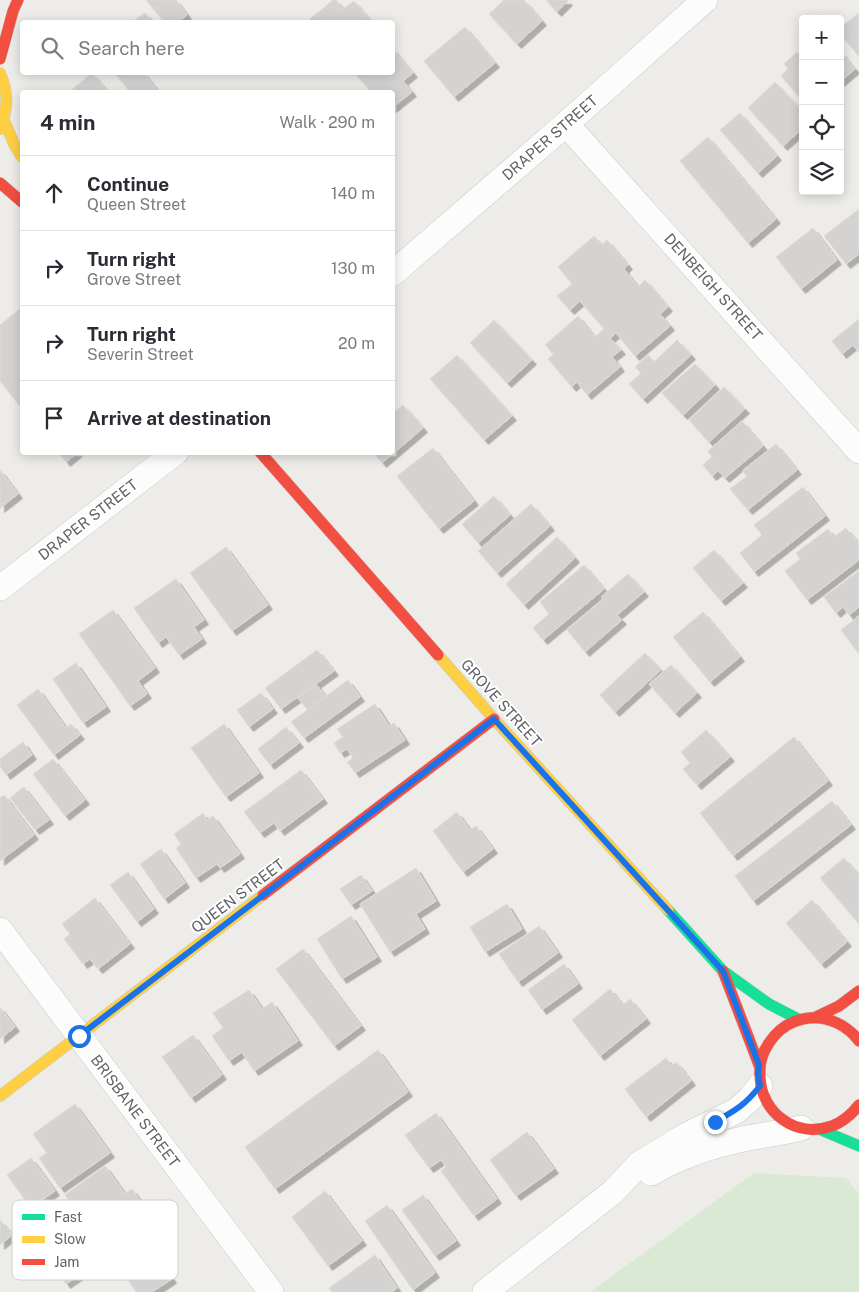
<!DOCTYPE html>
<html lang="en">
<head>
<meta charset="utf-8">
<style>
  body { margin:0; font-family:"Public Sans",sans-serif; background:#f7f7f7; color:#2b2b33 }
  .controls { position:absolute; right:15px; top:15px; display:grid; overflow:hidden; border-radius:5px; box-shadow:0 2px 12px #0003 }
  .controls button { width:45px; height:45px; display:grid; place-items:center; padding:0; border:0; border-bottom:1px solid #e1e1e2; background:#fff; color:#2b2b33; font:25px sans-serif }
  .stop { position:absolute; width:15px; height:15px; margin:-11px; border:4px solid #1a73e8; border-radius:50%; background:#fff }
  .stop.end { background:#1a73e8; border-color:#fff; box-shadow:0 1px 5px #0008 }
  .list { margin:0; padding:0; list-style:none }
  h2 { display:flex; justify-content:space-between; align-items:center; height:65px; margin:0; padding:0 20px; font-size:21px }
  h2 small { font-size:16px; font-weight:400; color:#7c7c81 }
  .list li { display:grid; grid-template-columns:32px 1fr auto; gap:15px; align-items:center; box-sizing:border-box; height:75px; padding:0 20px; border-top:1px solid #e1e1e2 }
  .list b { display:block; font-size:19px; white-space:nowrap }
  .list p { margin:0; font-size:16px; white-space:nowrap; color:#7c7c81 }
  .list em { font-size:16px; font-style:normal; color:#7c7c81 }
  .icon { flex:none; width:28px; height:28px; fill:none; stroke:currentColor; stroke-width:2; stroke-linecap:round; stroke-linejoin:round }
  .map { position:relative; flex:none; width:859px; height:1292px; overflow:hidden }
  .search { position:absolute; background:#fff; box-shadow:0 2px 12px #0003; left:20px; top:20px; width:375px; height:55px; display:flex; align-items:center; gap:12px; box-sizing:border-box; padding:0 18px; border-radius:5px; color:#7c7c81; font-size:19px }
  .panel { position:absolute; background:#fff; box-shadow:0 2px 12px #0003; left:20px; top:90px; width:375px; height:365px; border-radius:5px }
  .map>svg:first-child { display:block }
  .green { fill:#d9e9d4 }
  .building { fill:#d5d3d1; stroke:#dddbd8; filter:url(#shadow) }
  .lines { fill:none; stroke-linecap:round; stroke-linejoin:round }
  .street-casing { stroke:#cacbca; stroke-width:26 }
  .fast-casing { stroke:#cacbca; stroke-width:12 }
  .slow-casing { stroke:#cacbca; stroke-width:12 }
  .jam-casing { stroke:#cacbca; stroke-width:12 }
  .street { stroke:#fcfcfc; stroke-width:25 }
  .fast { stroke:#16e098; stroke-width:11 }
  .slow { stroke:#ffcf43; stroke-width:11 }
  .jam { stroke:#f24e42; stroke-width:11 }
  .route { stroke:#1a73e8; stroke-width:6 }
  .labels { text-anchor:middle; stroke-width:4; stroke-linejoin:round; paint-order:stroke }
  .street-label { font-size:15px; fill:#5e6367; stroke:#fff }
  .key { fill:#fff; stroke:#cfd0d1; stroke-width:1 }
  .key-label { font-size:14px; fill:#5e6367 }
</style>
</head>
<body>
<div class="map">
<svg width="859" height="1292" viewBox="0 0 859 1292">
  <defs>
    <filter id="shadow"><feDropShadow dx="4.5" dy="4.5" stdDeviation="0" flood-color="#0004"/></filter>
  </defs>
  <rect width="100%" height="100%" fill="#eeece8"/>
  <path class="green" d="M754,1173l92,5 13,16v98h-269z"/>
  <g class="building">
    <path d="M146,0h30l11,15 -9,7h-14z"/>
    <path d="M333,0h3l7,9 11,-8 18,21h-59l-3,-3z"/>
    <path d="M504,0h20l18,21 -25,23 -28,-30z"/>
    <path d="M546,0h21l1,1 -11,11z"/>
    <path d="M145,13l7,9h-20z"/>
    <path d="M859,13v44l-19,-24v-5z"/>
    <path d="M465,27l30,36 -41,34 -30,-36z"/>
    <path d="M392,48l21,25 -10,8 9,11 -20,16v-16h-21l-17,-20h38z"/>
    <path d="M840,51l15,18 -15,13z"/>
    <path d="M797,52l6,6v43l-22,-25 7,-7 -4,-5z"/>
    <path d="M114,72h29l16,20h-29z"/>
    <path d="M92,73l16,19h-39z"/>
    <path d="M775,82l28,30v16l-20,18 -35,-38z"/>
    <path d="M740,113l37,43 -19,17 -38,-43z"/>
    <path d="M708,137l68,82 -28,24 -68,-82z"/>
    <path d="M859,209v45l-13,10 -22,-28z"/>
    <path d="M813,228l24,32 -36,29 -25,-32z"/>
    <path d="M594,236l8,9 5,-5 21,25 -4,4 14,18 7,-7 23,27 -8,7 10,12 -35,30 -19,-23 -6,5 11,12 -9,7 8,10 -33,28 -10,-13 -5,5 -24,-28 6,-5 -9,-9 33,-29 17,21 9,-8 -24,-28 -10,9 -13,-14 15,-12 -14,-17z"/>
    <path d="M22,307v102l-22,-28v-56z"/>
    <path d="M859,319v33l-6,-7 -11,9 -10,-13z"/>
    <path d="M494,320l38,40 -25,23 -37,-40z"/>
    <path d="M677,340l14,15 -48,44 -14,-15 12,-11 -6,-6 13,-12 6,7z"/>
    <path d="M457,355l55,61 -28,24 -54,-61z"/>
    <path d="M695,364l20,21 -32,30 -21,-22z"/>
    <path d="M724,387l21,22 -36,33 -20,-22z"/>
    <path d="M403,405l20,23 -41,35 -9,-11h19v-38z"/>
    <path d="M742,421l21,25 -38,32 -7,-7 -6,5 -9,-11 9,-8 -4,-6z"/>
    <path d="M776,444l21,26 -49,40 -18,-21 17,-13 -5,-5z"/>
    <path d="M433,448l41,53 -35,28 -42,-53z"/>
    <path d="M58,452h20l-12,10z"/>
    <path d="M0,470l18,24 -18,14z"/>
    <path d="M803,487l22,29 -71,56 -14,-19 22,-18 -8,-10z"/>
    <path d="M494,496l16,19 -32,28 -16,-19z"/>
    <path d="M531,504l19,22 -53,47 -19,-22z"/>
    <path d="M846,528l13,16v16l-52,40 -22,-29 15,-12 -4,-6 32,-24 6,8z"/>
    <path d="M557,537l18,21 -51,47 -18,-21z"/>
    <path d="M226,547l42,58 -36,26 -42,-58z"/>
    <path d="M714,550l29,33 -22,18 -28,-33z"/>
    <path d="M584,565l20,24 -61,51 -10,-12 16,-14 -9,-12z"/>
    <path d="M859,571v36l-10,8 -6,-8 -7,6 -12,-16z"/>
    <path d="M628,574l16,18 -27,23 5,5 -37,32 -18,-22 36,-31 -2,-2z"/>
    <path d="M176,579l28,41 -10,7 8,12 -23,16 -13,-18 -8,6 -24,-35z"/>
    <path d="M113,610l42,58 -17,13 9,13 -17,12 -51,-72z"/>
    <path d="M703,612l37,45 -30,25 -37,-45z"/>
    <path d="M859,616v38l-18,-24z"/>
    <path d="M317,650l17,21 -53,38 -16,-21z"/>
    <path d="M645,653l16,17 -46,42 -15,-17z"/>
    <path d="M76,663l30,44 -23,16 -30,-44z"/>
    <path d="M671,665l26,28 -22,20 -26,-29z"/>
    <path d="M348,680l12,17 -56,41 -13,-16z"/>
    <path d="M316,684l9,12 -17,14 -10,-12z"/>
    <path d="M38,689l28,39 5,-4 9,11 -26,20 -37,-50z"/>
    <path d="M261,693l12,16 -24,18 -12,-17z"/>
    <path d="M375,704l14,22 5,-3 11,17 -50,33 -8,-11 6,-4 -6,-9 -7,4 -6,-10 9,-6 -6,-8z"/>
    <path d="M224,724l35,49 -33,24 -35,-49z"/>
    <path d="M286,727l13,16 -29,22 -12,-16z"/>
    <path d="M706,730l24,27 -33,28 -14,-16 7,-6 -9,-11z"/>
    <path d="M794,737l34,44 -95,75 -33,-43z"/>
    <path d="M23,742l9,13 -26,20 -6,-9v-7z"/>
    <path d="M53,759l32,41 -20,16 -32,-42z"/>
    <path d="M301,770l22,29 -43,32 -6,-8 -14,10 -16,-21z"/>
    <path d="M24,787l25,33 -14,10 -25,-32z"/>
    <path d="M4,795l30,40 -34,26v-63z"/>
    <path d="M832,801l19,24 -98,76 -18,-25z"/>
    <path d="M457,812l13,18 6,-4 17,23 -30,23 -30,-41z"/>
    <path d="M203,813l4,7 6,-4 27,38 -20,14 -3,-4 -21,14 -20,-30 5,-4 -7,-10z"/>
    <path d="M161,849l24,34 -21,16 -24,-35z"/>
    <path d="M844,858l15,18v48l-39,-46z"/>
    <path d="M416,868l20,33 -20,13 9,15 -35,23 -30,-48z"/>
    <path d="M128,872l26,37 -17,13 -27,-37z"/>
    <path d="M361,875l11,16 -21,14 -11,-16z"/>
    <path d="M95,898l35,46 -32,25 -8,-10 -7,5 -19,-25 6,-5 -8,-10z"/>
    <path d="M812,900l35,42 -26,22 -35,-41z"/>
    <path d="M507,904l15,25 -37,23 -15,-25z"/>
    <path d="M351,916l26,41 -35,22 -25,-40z"/>
    <path d="M539,926l19,27 -40,29 -19,-28z"/>
    <path d="M303,949l58,77 -27,20 -58,-77z"/>
    <path d="M564,964l14,20 -36,26 -14,-20z"/>
    <path d="M610,989l13,16 7,-6 16,20 -46,37 -28,-36z"/>
    <path d="M249,990l13,19 10,-7 26,39 -44,30 -12,-19 -13,9 -17,-25 11,-8 -10,-15z"/>
    <path d="M0,1007l15,20 -15,12z"/>
    <path d="M193,1035l29,40 -31,23 -29,-41z"/>
    <path d="M378,1050l30,42 -133,97 -30,-42z"/>
    <path d="M666,1058l6,8 4,-4 15,19 -45,36 -21,-28z"/>
    <path d="M75,1104l35,49 -50,35 -21,-30 8,-5 -14,-19z"/>
    <path d="M436,1113l61,86 -23,17 -33,-45 5,-4 -5,-7 -12,8 -24,-33z"/>
    <path d="M527,1132l27,37 -38,27 -26,-36z"/>
    <path d="M31,1158l24,33 -24,17 -24,-33z"/>
    <path d="M105,1166l20,28 7,-5 12,17 -34,25 -7,-11 -7,5 -14,-20 -6,5 -11,-15z"/>
    <path d="M325,1191l37,50 -34,25 -36,-49z"/>
    <path d="M423,1195l33,46 -21,15 -33,-46z"/>
    <path d="M387,1205l48,68 -22,17 -48,-69z"/>
    <path d="M0,1220l12,15 -12,10z"/>
    <path d="M156,1235l12,18 -9,5 13,21 -20,13h-16l-20,-31z"/>
    <path d="M83,1249l11,16 -28,19 -11,-16z"/>
    <path d="M375,1255l22,33 -5,4h-60l-3,-4z"/>
  </g>
  <g class="lines">
    <defs>
      <g id="street">
        <path d="M566,124l293,327"/>
        <path d="M392,274l174,-150 139,-124"/>
        <path d="M0,588l176,-136"/>
        <path d="M0,930l271,362"/>
        <path d="M651,1173c30,-18 63,-28 97,-35 18,-3 35,-6 53,-10"/>
        <path d="M485,1292l128,-100 26,-28 46,-28 51,-25 13,-11 11,-14"/>
      </g>
      <g id="fast">
        <path d="M668,910l55,61 46,33 29,15"/>
        <path d="M819,1129l40,17"/>
      </g>
      <g id="slow">
        <path d="M0,73c9,21 8,35 0,56"/>
        <path d="M4,120l10,24 8,13"/>
        <path d="M438,655l56,64 174,191"/>
        <path d="M0,1096l263,-201"/>
      </g>
      <g id="jam">
        <path d="M0,59l13,-48 5,-11"/>
        <path d="M0,183l22,19"/>
        <path d="M260,452l178,203"/>
        <path d="M263,895l231,-176"/>
        <path d="M723,971l36,94"/>
        <path d="M816,1017l23,-11 20,-15"/>
        <path d="M859,1041c-11,-15 -30,-25 -50,-23 -17,2 -31,11 -40,25 -7,10 -10,21 -9,33 1,37 36,63 72,50 11,-4 20,-12 27,-21"/>
      </g>
    </defs>
    <use href="#street" class="street-casing"/>
    <use href="#fast" class="fast-casing"/>
    <use href="#slow" class="slow-casing"/>
    <use href="#jam" class="jam-casing"/>
    <use href="#street" class="street"/>
    <use href="#fast" class="fast"/>
    <use href="#slow" class="slow"/>
    <use href="#jam" class="jam"/>
  </g>
  <g class="lines">
    <path class="route" d="M79,1036l415,-317 229,252 36,94 -1,9 2,12c-15,19 -24,24 -45,36"/>
  </g>
  <g class="labels">
    <g class="street-label">
      <text transform="translate(550 138) rotate(-41)" y="5">DRAPER STREET</text>
      <text transform="translate(713 287) rotate(48)" y="5">DENBEIGH STREET</text>
      <text transform="translate(88 520) rotate(-38)" y="5">DRAPER STREET</text>
      <text transform="translate(501 703) rotate(48)" y="5">GROVE STREET</text>
      <text transform="translate(238 896) rotate(-37)" y="5">QUEEN STREET</text>
      <text transform="translate(135 1111) rotate(53)" y="5">BRISBANE STREET</text>
    </g>
  </g>
  <rect x="12" y="1200" width="166" height="80" rx="8" class="key"/>
  <rect x="22" y="1214" width="23" height="6" fill="#16e098"/>
  <rect x="22" y="1236" width="23" height="7" fill="#ffcf43"/>
  <rect x="22" y="1259" width="23" height="6" fill="#f24e42"/>
  <g class="key-label">
    <text x="54" y="1222">Fast</text>
    <text x="54" y="1244">Slow</text>
    <text x="54" y="1267">Jam</text>
  </g>
</svg>
<div class="controls">
<button>+</button>
<button>−</button>
<button><svg class="icon" aria-label="locate" viewBox="0 0 24 24"><circle cx="12" cy="12" r="6"/><path d="M12 2v4M12 18v4M2 12h4M18 12h4"/></svg></button>
<button><svg class="icon" aria-label="layers" viewBox="0 0 24 24"><path d="M12 4l9 5-9 5-9-5zM3 14l9 5 9-5"/></svg></button>
</div>
<div class="stop" style="left:79px;top:1036px"></div>
<div class="stop end" style="left:715px;top:1122px"></div>
<div class="search"><svg class="icon" aria-label="search" viewBox="0 0 24 24"><circle cx="10" cy="10" r="6"/><path d="M15 15l6 6"/></svg>Search here</div>
<section class="panel">
<h2>4 min<small>Walk · 290 m</small></h2>
<ul class="list">
<li><svg class="icon" aria-label="ahead" viewBox="0 0 24 24"><path d="M12 20V5M6 11l6-6 6 6"/></svg><div><b>Continue</b><p>Queen Street</p></div><em>140 m</em></li>
<li><svg class="icon" aria-label="right" viewBox="0 0 24 24"><path d="M7 20v-9h11M14 6l5 5-5 5"/></svg><div><b>Turn right</b><p>Grove Street</p></div><em>130 m</em></li>
<li><svg class="icon" aria-label="right" viewBox="0 0 24 24"><path d="M7 20v-9h11M14 6l5 5-5 5"/></svg><div><b>Turn right</b><p>Severin Street</p></div><em>20 m</em></li>
<li><svg class="icon" aria-label="arrive" viewBox="0 0 24 24"><path d="M6 21V4h12l-3 4 3 4H6"/></svg><div><b>Arrive at destination</b></div></li>
</ul>
</section>
</div>
</body>
</html>
